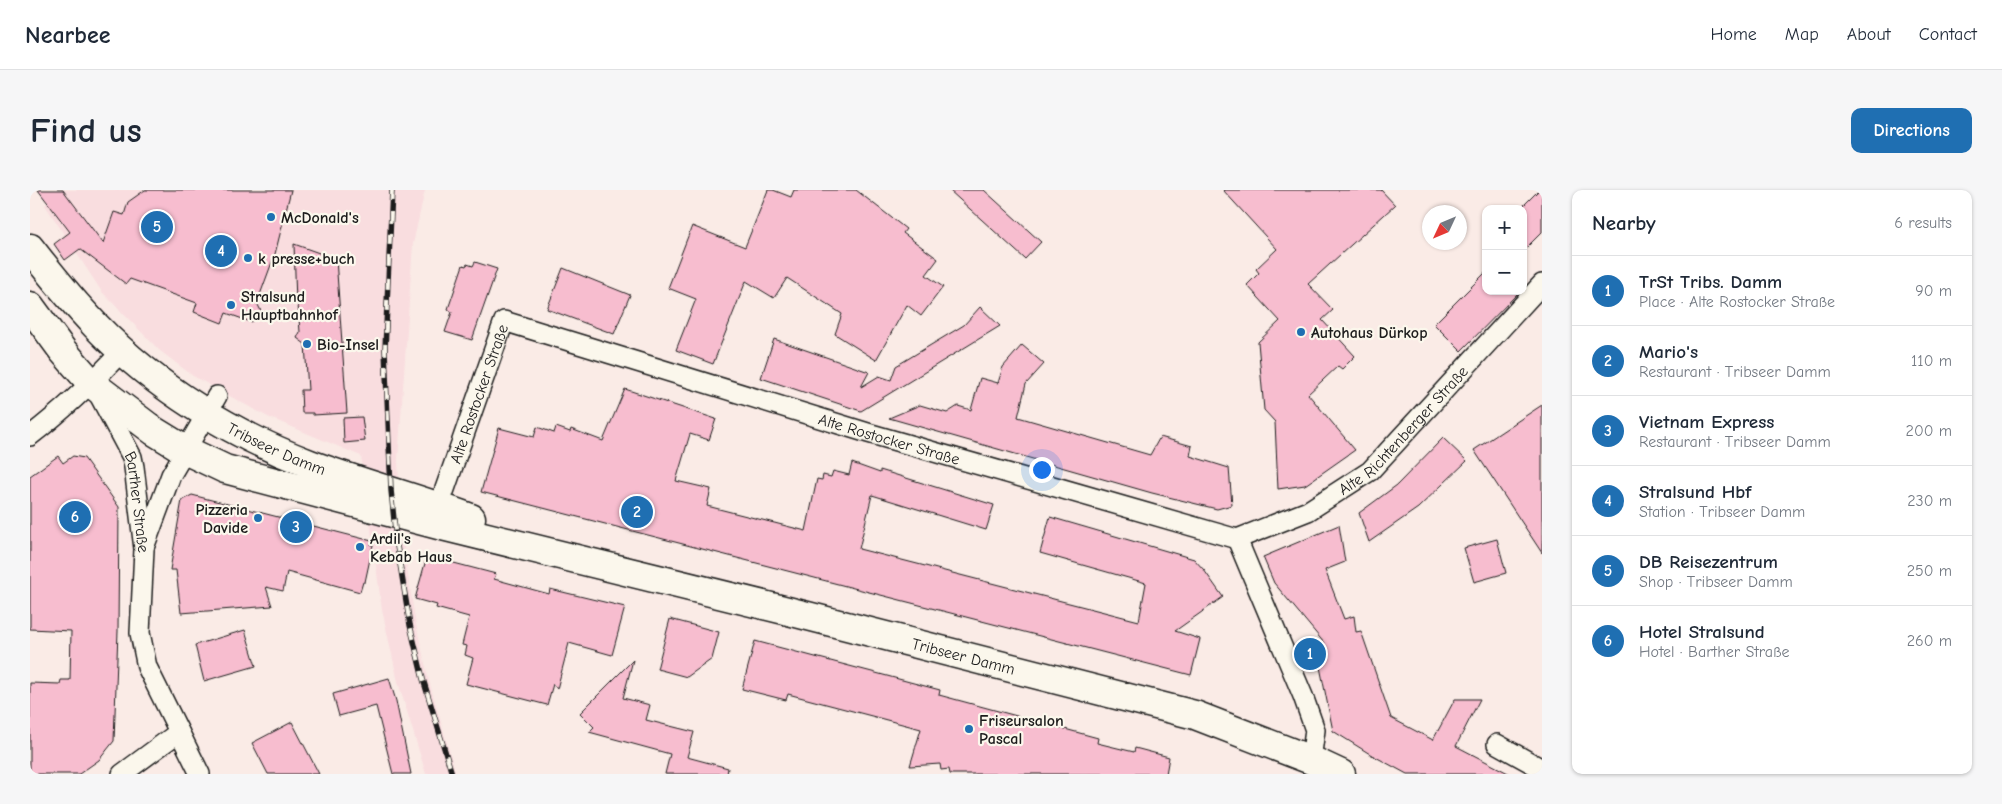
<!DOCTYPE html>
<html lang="en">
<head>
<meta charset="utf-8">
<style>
  body { margin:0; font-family:"Comic Neue",sans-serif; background:#f6f6f7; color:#1f2937 }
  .controls { position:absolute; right:15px; top:15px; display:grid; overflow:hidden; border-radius:10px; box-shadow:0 1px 4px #0004 }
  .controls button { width:45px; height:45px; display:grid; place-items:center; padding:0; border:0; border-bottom:1px solid #e0e1e3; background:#fff; color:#1f2937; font:25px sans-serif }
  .compass { position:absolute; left:1392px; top:15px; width:45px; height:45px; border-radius:50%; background:#fff; box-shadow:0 1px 4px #0004; rotate:226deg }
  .you { position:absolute; left:1011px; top:279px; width:18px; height:18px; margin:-12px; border:4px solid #fff; border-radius:50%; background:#1a73e8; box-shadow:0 0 0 8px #1a73e833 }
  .badge { display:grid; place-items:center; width:32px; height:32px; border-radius:50%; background:#1f6fb2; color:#fff; font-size:16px; font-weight:700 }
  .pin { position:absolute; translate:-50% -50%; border:2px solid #fff; box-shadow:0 1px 5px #0006 }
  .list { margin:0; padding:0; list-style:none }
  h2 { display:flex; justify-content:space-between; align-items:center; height:65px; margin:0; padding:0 20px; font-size:21px }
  h2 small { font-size:16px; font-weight:400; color:#747a83 }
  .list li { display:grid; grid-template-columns:32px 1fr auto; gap:15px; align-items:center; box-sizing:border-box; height:70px; padding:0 20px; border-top:1px solid #e0e1e3 }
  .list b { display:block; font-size:19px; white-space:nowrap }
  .list p { margin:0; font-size:16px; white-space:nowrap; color:#747a83 }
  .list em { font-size:16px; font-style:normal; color:#747a83 }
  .map { position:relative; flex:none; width:1512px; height:584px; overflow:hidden; border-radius:10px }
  header { display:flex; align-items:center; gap:30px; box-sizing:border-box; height:70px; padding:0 25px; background:#fff; border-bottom:1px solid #e0e1e3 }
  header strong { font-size:24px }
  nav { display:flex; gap:28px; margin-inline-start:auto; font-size:18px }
  .intro { display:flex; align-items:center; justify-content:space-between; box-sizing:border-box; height:120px; padding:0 30px }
  h1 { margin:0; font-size:35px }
  .button { padding:12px 22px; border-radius:10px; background:#1f6fb2; color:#fff; font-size:18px; font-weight:700 }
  main { display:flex; gap:30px; padding:0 30px }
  aside { flex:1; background:#fff; border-radius:10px; box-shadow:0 1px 4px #0004 }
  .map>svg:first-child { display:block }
  .built { fill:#f9dddf }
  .building { fill:#f7bdcf; stroke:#1c1c1c }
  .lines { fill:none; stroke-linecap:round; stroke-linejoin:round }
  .street-casing { stroke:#1c1c1c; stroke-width:22 }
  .secondary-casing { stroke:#1c1c1c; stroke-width:31 }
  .street { stroke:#fbf7ec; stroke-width:19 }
  .secondary { stroke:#fbf7ec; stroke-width:28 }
  .rail-casing { stroke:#1c1c1c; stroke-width:5.5 }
  .rail { stroke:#fbf7ec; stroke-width:4; stroke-dasharray:11; stroke-linecap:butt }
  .poi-dot { fill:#1f6fb2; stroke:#fbf7ec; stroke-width:2 }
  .labels { text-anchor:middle; stroke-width:4.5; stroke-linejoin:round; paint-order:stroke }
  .poi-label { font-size:16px; font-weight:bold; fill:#1c1c1c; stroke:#fbf7ec; text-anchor:start }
  .street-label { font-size:16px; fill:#1c1c1c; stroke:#fbf7ec }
</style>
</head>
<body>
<header>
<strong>Nearbee</strong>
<nav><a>Home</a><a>Map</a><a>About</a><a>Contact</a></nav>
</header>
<div class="intro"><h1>Find us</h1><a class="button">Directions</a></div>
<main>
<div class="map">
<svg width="1512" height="584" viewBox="0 0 1512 584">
  <rect width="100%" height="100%" fill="#faebe6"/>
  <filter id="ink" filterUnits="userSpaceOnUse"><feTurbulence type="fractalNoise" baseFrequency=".02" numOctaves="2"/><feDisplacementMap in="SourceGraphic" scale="10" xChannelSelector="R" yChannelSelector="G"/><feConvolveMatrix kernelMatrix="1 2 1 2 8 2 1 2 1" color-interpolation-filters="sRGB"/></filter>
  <g filter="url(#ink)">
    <path class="built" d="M34,0h361l-12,54 -15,216 3,70 14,90 14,61 27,93h-30l-28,-92 -16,-72 -21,-154 -93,-39 -75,-41 -34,-26 -57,-58 -57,-87z"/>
    <g class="building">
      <path d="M8,0h25l40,53 11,-31 10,3 4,-13 17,-12h146l-16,64 -18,49 4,8 -2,7 -8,4 -25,-9 -4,10 -28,-11 3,-9 -67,-24 -4,5 -46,-35 -15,11 -11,-16 16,-12z"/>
      <path d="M738,0h5l18,7 3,-7h62l50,39 -3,4 35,26 -12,16 17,12 -22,29 -14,-11 -31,55 -41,-26 7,-20 -55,-36 -13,20 -28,-17 -33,83 -37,-14 20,-51 -28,-11 24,-62 53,21z"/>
      <path d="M919,0h35l57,52 -16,17z"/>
      <path d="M1193,0h158l14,15 -87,79 25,26 -11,10 33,36 -13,13 -4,-3 -30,28 47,56 -50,35 -27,4 -3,-67 -11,-12 -6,-68 22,-21 -33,-36 12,-12 -3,-4 21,-20z"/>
      <path d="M1509,0h3v42l-19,19v-45z"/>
      <path d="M264,54l42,15 11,154 -34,2v-2h-11l-1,-23h7l-3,-46 -8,-6 3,-6 -2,-28 -2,-1z"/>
      <path d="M445,72l22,7 -25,71 -27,-8 7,-20 -4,-3 15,-44 3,1 1,-2 6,2z"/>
      <path d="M533,78l67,27 -16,39 -67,-25z"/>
      <path d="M1456,82v19h34l-59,60 -27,-27z"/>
      <path d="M950,117l20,19 -139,85 -100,-33 13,-39 95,33 -8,15 18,-11 12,4 5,-14 68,-41z"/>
      <path d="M992,155l22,19 -18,20 -8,33 132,38 10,-18 32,9 -2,10 39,12 3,37 -15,4 -65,-16 -263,-75 31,-13 27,8 11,-7 13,4 9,-32 18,5 5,-16z"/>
      <path d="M595,199l91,30 -7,21 -19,-6 -14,47 35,8 -4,17 99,25 11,-52 5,1 1,-5 8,2 2,-6 16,4 3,-12 28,10v-3l114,35 -8,25 -114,-35 -13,54 280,72 7,-38 -106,-30 10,-36 144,42 10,11 19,27 -48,34 25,8 -9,36 -710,-183 18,-64 35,9 3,-10 17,6 2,-6 14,5 1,-3 32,12z"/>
      <path d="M1512,215v148l-68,-103z"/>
      <path d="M332,227l3,24 -21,2 -1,-25z"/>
      <path d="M1413,248l24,23 -49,47 -49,34 -10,-29 38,-28z"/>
      <path d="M28,266l5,7 10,-7 11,2 35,49 -1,124 -4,110 -15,19 -20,14h-49v-91l30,1 1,-4h9l1,-49 -41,-2v-153z"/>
      <path d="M162,305l180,46 -1,4h2l-8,37h-2l-3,10 -73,-20 -4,19 -17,-4 6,19 -91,7 -5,-43h-6l12,-70z"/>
      <path d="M1309,335l6,37 -20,8 19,49 10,-3 2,16 5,-1 30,87 42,22 22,-41h25l-24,47 54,28h-103l-37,-20 -37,-23 -17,-84 9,-3 -51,-61 -11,-26z"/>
      <path d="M1467,349l9,34 -32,9 -10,-34z"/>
      <path d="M397,366l69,18 -2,5 55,15 1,-5 75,18 -13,48 -43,-12 -12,46 -4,-5 -6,21 -81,-21 7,-26 -8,-3 2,-9 -5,-1 7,-28 -33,-9 1,-3 -22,-6z"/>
      <path d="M640,429l49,13 -7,27 -25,18 -30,-8z"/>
      <path d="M215,440l11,36 -52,15 -9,-36z"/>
      <path d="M725,451l185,49 -1,5 159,43 -1,5 37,9 1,-4 34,9 -3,17h-216l-1,-5 -8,1 -1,-6 -30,2 11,-37 -133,-35 -2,6 -44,-11z"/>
      <path d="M603,470l-10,38 27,7 -4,15 48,12 -7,25 41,11 -1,6h-62l5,-20 -81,-22 5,-5 -14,-14z"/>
      <path d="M359,488l7,23 15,73h-18l-17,-68 -37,10 -6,-22z"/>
      <path d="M262,532l27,52h-51l-16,-31z"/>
    </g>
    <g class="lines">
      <defs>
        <g id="street">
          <path id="s1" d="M68,203l34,64 2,10 10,82 -4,84 7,34 53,107"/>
          <path d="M0,246c34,-26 63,-54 92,-85"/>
          <path id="s2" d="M409,316l65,-185 364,112 369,106"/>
          <path id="s3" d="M1207,349l71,-28 62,-40 172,-187"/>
          <path d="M1207,349l66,157 12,34 -4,30"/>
          <path d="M115,355l26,-70 46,-79"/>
          <path d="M1467,554l45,25"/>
          <path d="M92,584l57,-42"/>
        </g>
        <g id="secondary">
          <path id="s4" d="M0,58c21,27 42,53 66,78 59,61 135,108 214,138 53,20 108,34 161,54"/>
          <path id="s5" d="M0,116l33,45 29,33 62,47 31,19 40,19 217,57 346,85 407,104 116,45 30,14"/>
        </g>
      </defs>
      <use href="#street" class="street-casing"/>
      <use href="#secondary" class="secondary-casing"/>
      <use href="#street" class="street"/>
      <use href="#secondary" class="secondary"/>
      <defs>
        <path id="rail" d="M362,0l-7,160 6,140 5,50 14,85 13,54 29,95"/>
      </defs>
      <use href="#rail" class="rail-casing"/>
      <use href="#rail" class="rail"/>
    </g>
  </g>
  <g class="poi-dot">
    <circle cx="241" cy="27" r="5"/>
    <circle cx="218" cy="68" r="5"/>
    <circle cx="201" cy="115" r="5"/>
    <circle cx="1271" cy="142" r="5"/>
    <circle cx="277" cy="154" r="5"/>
    <circle cx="228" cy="328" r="5"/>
    <circle cx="330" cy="357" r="5"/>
    <circle cx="939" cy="539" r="5"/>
  </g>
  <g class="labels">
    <g class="poi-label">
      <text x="251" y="33">McDonald's</text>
      <text x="228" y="74">k presse+buch</text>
      <text x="211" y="112">Stralsund<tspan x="211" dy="18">Hauptbahnhof</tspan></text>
      <text x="1281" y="148">Autohaus Dürkop</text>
      <text x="287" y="160">Bio-Insel</text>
      <text x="218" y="325" text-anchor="end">Pizzeria<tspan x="218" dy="18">Davide</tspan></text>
      <text x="340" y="354">Ardil's<tspan x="340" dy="18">Kebab Haus</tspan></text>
      <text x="949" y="536">Friseursalon<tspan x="949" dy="18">Pascal</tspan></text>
    </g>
    <g class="street-label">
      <text dy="6" stroke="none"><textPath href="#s2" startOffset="119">Alte Rostocker Straße</textPath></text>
      <text dy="6" stroke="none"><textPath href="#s3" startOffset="202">Alte Richtenberger Straße</textPath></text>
      <text dy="6" stroke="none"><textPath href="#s2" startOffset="599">Alte Rostocker Straße</textPath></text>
      <text dy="6" stroke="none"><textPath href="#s4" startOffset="322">Tribseer Damm</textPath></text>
      <text dy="6" stroke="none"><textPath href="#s1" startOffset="118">Barther Straße</textPath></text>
      <text dy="6" stroke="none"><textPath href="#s5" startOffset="1020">Tribseer Damm</textPath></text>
    </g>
  </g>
</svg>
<div class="controls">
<button>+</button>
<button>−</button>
</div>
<svg class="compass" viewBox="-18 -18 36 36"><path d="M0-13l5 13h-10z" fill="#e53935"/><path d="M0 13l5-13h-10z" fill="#747a83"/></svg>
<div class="you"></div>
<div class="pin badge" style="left:1280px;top:464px">1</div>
<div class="pin badge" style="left:607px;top:322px">2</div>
<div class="pin badge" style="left:266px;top:337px">3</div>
<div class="pin badge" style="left:191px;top:61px">4</div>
<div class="pin badge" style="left:127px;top:37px">5</div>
<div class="pin badge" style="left:45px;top:327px">6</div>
</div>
<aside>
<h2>Nearby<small>6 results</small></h2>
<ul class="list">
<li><span class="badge">1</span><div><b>TrSt Tribs. Damm</b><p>Place · Alte Rostocker Straße</p></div><em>90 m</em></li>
<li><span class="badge">2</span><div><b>Mario's</b><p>Restaurant · Tribseer Damm</p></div><em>110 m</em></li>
<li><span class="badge">3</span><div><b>Vietnam Express</b><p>Restaurant · Tribseer Damm</p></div><em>200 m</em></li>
<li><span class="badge">4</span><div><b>Stralsund Hbf</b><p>Station · Tribseer Damm</p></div><em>230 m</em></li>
<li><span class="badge">5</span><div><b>DB Reisezentrum</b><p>Shop · Tribseer Damm</p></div><em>250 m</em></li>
<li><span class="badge">6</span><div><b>Hotel Stralsund</b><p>Hotel · Barther Straße</p></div><em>260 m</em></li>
</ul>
</aside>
</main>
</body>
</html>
